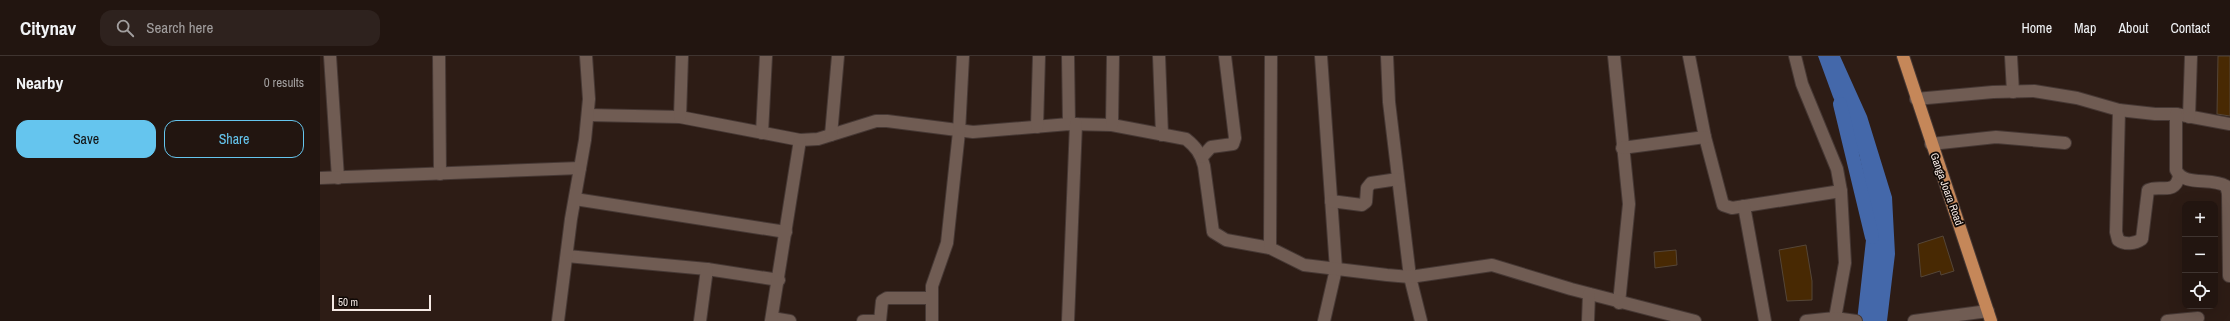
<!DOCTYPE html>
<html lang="en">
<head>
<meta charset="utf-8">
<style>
  body { margin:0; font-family:"Archivo Narrow",sans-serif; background:#2e221e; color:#f1f3f6 }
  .controls { position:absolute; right:12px; bottom:12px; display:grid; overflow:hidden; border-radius:8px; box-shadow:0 4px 16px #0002 }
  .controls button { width:36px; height:36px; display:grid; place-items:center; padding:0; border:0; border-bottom:1px solid #3f3430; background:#221510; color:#f1f3f6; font:20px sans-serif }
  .scale { position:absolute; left:12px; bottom:10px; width:99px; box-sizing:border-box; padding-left:4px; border:2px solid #f5e9e4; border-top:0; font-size:11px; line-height:14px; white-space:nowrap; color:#f5e9e4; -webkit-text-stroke:3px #100906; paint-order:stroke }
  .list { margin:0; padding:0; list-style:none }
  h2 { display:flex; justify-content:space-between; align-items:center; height:52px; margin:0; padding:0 16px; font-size:17px }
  h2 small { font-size:13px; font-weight:400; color:#a29f9f }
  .actions { display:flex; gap:8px; padding:12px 16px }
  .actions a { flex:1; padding:9px 0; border:1px solid #65c5ee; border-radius:12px; text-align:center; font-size:14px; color:#65c5ee }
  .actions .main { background:#65c5ee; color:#111 }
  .icon { flex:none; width:22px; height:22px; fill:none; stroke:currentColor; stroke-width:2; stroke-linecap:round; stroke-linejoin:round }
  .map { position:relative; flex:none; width:1910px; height:265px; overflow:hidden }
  header { display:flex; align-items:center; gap:24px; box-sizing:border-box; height:56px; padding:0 20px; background:#221510; border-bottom:1px solid #3f3430 }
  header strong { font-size:19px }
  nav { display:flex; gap:22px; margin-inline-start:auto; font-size:14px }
  .search { width:280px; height:36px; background:#2e221e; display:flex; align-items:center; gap:10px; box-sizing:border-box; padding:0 14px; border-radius:12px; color:#a29f9f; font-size:15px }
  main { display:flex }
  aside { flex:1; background:#221510 }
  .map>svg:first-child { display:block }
  .water { fill:#4468aa }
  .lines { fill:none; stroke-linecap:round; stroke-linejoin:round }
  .canal { stroke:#4468aa; stroke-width:14 }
  .building { fill:#482903; stroke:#554638 }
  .minor-casing { stroke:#463834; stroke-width:14 }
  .major-casing { stroke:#463834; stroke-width:14 }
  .minor { stroke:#705c53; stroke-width:12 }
  .major { stroke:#c58759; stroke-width:12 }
  .labels { text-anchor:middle; stroke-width:3.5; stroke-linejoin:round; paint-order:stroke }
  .street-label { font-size:11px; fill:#f5e9e4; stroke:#100906 }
</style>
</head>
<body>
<header>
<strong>Citynav</strong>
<div class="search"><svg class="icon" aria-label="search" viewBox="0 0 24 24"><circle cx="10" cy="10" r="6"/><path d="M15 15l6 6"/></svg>Search here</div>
<nav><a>Home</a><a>Map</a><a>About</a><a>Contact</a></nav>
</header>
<main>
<aside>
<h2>Nearby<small>0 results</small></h2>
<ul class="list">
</ul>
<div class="actions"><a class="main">Save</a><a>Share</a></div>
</aside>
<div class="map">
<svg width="1910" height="265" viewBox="0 0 1910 265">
  <rect width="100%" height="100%" fill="#2d1c15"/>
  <path class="water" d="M1498,0h22l27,60 25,81 3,57 -8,67h-30l13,-117 -11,-50 -26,-57z"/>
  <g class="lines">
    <path class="canal" d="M1520,48l32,133"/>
  </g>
  <g class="building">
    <path d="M1898,0h12v60l-13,-2z"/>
    <path d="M1623,180l11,35 -13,4 -1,-4 -19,6 -3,-33z"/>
    <path d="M1486,189l6,36v19l-25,1 -8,-51z"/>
    <path d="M1356,194l1,15 -22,3 -1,-16z"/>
  </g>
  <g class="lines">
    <defs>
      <g id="minor">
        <path d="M10,0l8,122"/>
        <path d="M119,0l1,118"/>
        <path d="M748,0l1,68"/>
        <path d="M839,0l3,79"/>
        <path d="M1001,0l15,213 -12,52"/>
        <path d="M1067,0l2,46 21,175 11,44"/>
        <path d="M1294,0l15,148 -10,99"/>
        <path d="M1369,0l16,81 18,68 9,3 109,-17"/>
        <path d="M1475,0l7,28 35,85 4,22 4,72 -10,55 -29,3"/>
        <path d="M1691,0l2,36"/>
        <path d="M1596,43l77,-7 41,-1 43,7 42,12 36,4h21l54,10"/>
        <path d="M1799,54l-3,122 2,8c7,5 17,4 24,-1l6,-49c12,-6 27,6 31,-14"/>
        <path d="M1856,58v56c8,17 35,7 50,16l2,7 1,83"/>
        <path d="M268,59l92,2 120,23 18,-1 58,-18h11l86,11 96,-8 43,1 74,14c10,8 15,15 18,27l9,66 13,8 44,8 34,17 83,10 23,2 82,-12 79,24 124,32"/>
        <path d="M360,61l2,-61"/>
        <path d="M1869,61l2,-61"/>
        <path d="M792,69l1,-69"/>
        <path d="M717,71l2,-71"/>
        <path d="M442,77l4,-77"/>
        <path d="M511,79l7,-79"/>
        <path d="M1611,88l65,-7 69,6"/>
        <path d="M1302,92l83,-11"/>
        <path d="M882,101l9,-10 22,-3 2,-6 -10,-82"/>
        <path d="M0,122l260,-10"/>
        <path d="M255,143l211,33"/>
        <path d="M1011,145l31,4 4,-3 1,-14 4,-5 27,-4"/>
        <path d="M1424,150l21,115"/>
        <path d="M950,192l1,-192"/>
        <path d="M247,200l140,13 72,11"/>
        <path d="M452,262l18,3"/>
        <path d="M238,265l13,-102 14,-79 4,-41 -3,-43"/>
        <path d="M380,265l7,-52"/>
        <path d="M451,265l29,-181"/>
        <path d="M543,265h17"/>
        <path d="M560,265l2,-20 5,-3h44"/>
        <path d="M612,265v-35l15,-43 12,-111 4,-76"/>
        <path d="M748,265l8,-197"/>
        <path d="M1268,265l1,-27"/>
        <path d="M1515,265v-3l21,3"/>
        <path d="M1594,265l74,-10"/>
        <path d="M1847,265l31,-3"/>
      </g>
      <path id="major" d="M1583,0l88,265"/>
    </defs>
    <use href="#minor" class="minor-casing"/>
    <use href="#major" class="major-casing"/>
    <use href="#minor" class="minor"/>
    <use href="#major" class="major"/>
  </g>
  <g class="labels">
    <g class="street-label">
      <text transform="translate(1627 133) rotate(70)" y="4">Ganga Joara Road</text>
    </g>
  </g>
</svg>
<div class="controls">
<button>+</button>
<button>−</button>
<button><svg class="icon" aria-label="locate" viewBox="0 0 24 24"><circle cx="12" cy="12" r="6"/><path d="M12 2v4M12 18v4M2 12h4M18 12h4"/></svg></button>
</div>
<div class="scale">50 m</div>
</div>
</main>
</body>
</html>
